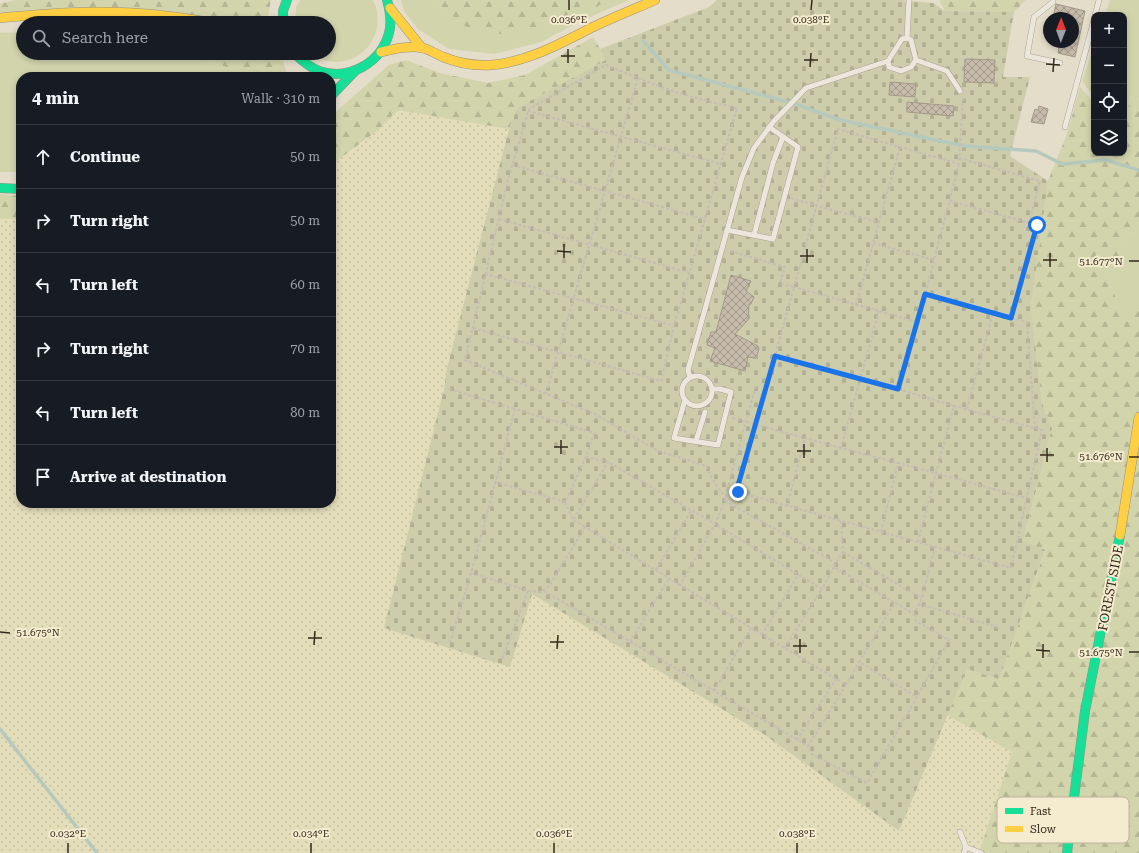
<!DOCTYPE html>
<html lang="en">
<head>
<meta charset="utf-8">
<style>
  body { margin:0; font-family:"Roboto Serif",serif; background:#20242c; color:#f1f3f6 }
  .controls { position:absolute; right:12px; top:12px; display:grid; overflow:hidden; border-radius:8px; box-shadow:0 2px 6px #0003 }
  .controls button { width:36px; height:36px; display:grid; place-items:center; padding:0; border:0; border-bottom:1px solid #363941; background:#171b24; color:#f1f3f6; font:20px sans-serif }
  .compass { position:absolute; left:1043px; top:12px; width:36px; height:36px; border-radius:50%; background:#171b24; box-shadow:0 2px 6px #0003; rotate:1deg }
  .stop { position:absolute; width:12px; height:12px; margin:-9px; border:3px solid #1a73e8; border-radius:50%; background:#fff }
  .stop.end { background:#1a73e8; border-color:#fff; box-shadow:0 1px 4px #0008 }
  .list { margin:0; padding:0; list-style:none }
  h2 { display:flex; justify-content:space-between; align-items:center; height:52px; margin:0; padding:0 16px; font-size:17px }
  h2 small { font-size:13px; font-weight:400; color:#9ea1a6 }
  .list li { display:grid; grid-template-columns:26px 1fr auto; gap:12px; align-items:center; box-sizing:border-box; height:64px; padding:0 16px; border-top:1px solid #363941 }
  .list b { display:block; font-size:15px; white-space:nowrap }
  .list em { font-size:13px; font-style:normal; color:#9ea1a6 }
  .icon { flex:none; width:22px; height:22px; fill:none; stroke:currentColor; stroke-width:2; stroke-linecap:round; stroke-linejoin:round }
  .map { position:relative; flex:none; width:1139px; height:853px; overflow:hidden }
  .search { position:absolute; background:#171b24; box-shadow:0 2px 6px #0003; left:16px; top:16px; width:320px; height:44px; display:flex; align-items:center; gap:10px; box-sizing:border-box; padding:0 14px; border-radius:22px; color:#9ea1a6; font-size:15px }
  .panel { position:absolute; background:#171b24; box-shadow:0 2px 6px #0003; left:16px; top:72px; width:320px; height:436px; border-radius:16px }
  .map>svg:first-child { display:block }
  .farmland { fill:url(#farmland-dots) }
  .grass { fill:#d2d4ac }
  .forest { fill:url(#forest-firs) }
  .cemetery { fill:url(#cemetery-stones) }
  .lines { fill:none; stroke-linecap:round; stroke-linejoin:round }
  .stream { stroke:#b6c9bd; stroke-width:3.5 }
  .building { fill:url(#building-cross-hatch); stroke:#a4988a }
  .lane-casing { stroke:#a9a294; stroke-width:6 }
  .fast-casing { stroke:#989184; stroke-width:10 }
  .slow-casing { stroke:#989184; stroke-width:10 }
  .path { stroke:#c4beb3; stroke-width:2; stroke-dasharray:3 2; stroke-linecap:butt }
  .lane { stroke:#ece7dc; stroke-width:5 }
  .fast { stroke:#16e098; stroke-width:9 }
  .slow { stroke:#ffcf43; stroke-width:9 }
  .route { stroke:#1a73e8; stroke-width:5 }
  .ticks { fill:none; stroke:#362a1c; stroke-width:1.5 }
  .labels { text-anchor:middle; stroke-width:4; stroke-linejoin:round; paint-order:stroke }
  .street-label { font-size:13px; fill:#362a1c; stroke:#f5ecd0 }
  .key { fill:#f5ecd0; stroke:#bcb29a; stroke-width:1 }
  .key-label { font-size:11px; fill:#362a1c }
  .ticks-label { font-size:10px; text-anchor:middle; fill:#362a1c; stroke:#f5ecd0; stroke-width:4; stroke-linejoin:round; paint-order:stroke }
</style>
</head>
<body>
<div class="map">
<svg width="1139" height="853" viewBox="0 0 1139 853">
  <defs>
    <pattern id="farmland-dots" width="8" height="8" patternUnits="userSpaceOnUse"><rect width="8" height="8" fill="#e4ddba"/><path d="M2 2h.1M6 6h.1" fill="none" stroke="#c4be9f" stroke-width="1.8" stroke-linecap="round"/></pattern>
    <pattern id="forest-firs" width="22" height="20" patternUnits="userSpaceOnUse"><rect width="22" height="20" fill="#d2d4ac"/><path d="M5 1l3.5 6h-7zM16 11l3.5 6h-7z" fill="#b5b693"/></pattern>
    <pattern id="cemetery-stones" width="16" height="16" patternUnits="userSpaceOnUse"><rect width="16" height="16" fill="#cdcdac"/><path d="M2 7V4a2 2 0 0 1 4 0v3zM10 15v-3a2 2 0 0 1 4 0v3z" fill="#b1b093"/></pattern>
    <pattern id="building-cross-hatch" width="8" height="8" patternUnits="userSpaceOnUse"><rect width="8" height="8" fill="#c7bbab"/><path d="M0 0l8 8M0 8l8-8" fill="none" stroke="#a2988a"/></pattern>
  </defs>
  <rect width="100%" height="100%" fill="#e4ddca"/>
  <path class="farmland" d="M398,110l111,19 -62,239 -3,21 88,205 233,141 134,96 48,-116 65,37 -33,101h-979v-634h21v284h310v-338l47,-35z"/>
  <g class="grass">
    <path d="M301,0h72c11,22 2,47 -19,58 -5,2 -12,4 -18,4 -10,0 -17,-4 -26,-9h19v-30h-34l1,-16z"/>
    <path d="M401,0h33l21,24 121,-6 33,-18h20l-46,20 -42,22 -47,12 -45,-5 -31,-20 -14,-18z"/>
    <path d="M1110,0h29v97l-8,-1 -7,29v-110h-19z"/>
    <path d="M23,32v21h150l54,14 30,10h-236v95h-21v-139z"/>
    <path d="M1094,46v51l-12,-16z"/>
    <path d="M1139,231v78h-19l-10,-26 15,-47z"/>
  </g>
  <g class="forest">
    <path d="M15,0h256l-4,23h-8l-48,-7 -211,-2v-10z"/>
    <path d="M434,0h175l-33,18 -71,17 -50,-11z"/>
    <path d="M939,0h87l-12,12 -69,-1z"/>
    <path d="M593,37l14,23 -90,48 -8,21 -111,-19 -20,20 -47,35v-49l58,-51 17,-5 34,13 48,10 37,-8z"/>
    <path d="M173,53h84l26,8 5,16h-31l-30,-10z"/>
    <path d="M1080,87l14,16v50h30v-28l7,-29 8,1v134l-14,5 -15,47 10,26h19v544h-160l33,-101 -65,-37 20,-46 32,9 46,-127 -22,-9 29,-114 -10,-25 -11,-96 17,-126 19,-47z"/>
    <path d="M0,194l21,2v23h-21z"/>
  </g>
  <path class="cemetery" d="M717,0h184l32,3 12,8 69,1 -11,65h27l-20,79 38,25 -17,126 11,96 10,25 -29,113 22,9 -46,129 -32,-10 -68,162 -134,-96 -233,-141 -22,73 -126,-39 60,-239 3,-21 62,-239 8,-21 89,-48 -6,-11 109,-42z"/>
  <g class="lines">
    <g class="stream">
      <path d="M643,41l26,29 123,33 48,17 125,26 71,5 26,13 44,-4 33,10"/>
      <path d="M0,729l97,124"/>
    </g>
  </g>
  <g class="building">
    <path d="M1056,4l29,7 -10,46 -17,-4 2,-11h13v-24h-20z"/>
    <path d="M965,59l30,1 -1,23 -30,-1z"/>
    <path d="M890,82l26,2 -1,13 -26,-2z"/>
    <path d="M907,102l47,4 -1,10 -46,-4z"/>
    <path d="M1039,106l9,3 -4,15 -13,-2 4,-13 3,1z"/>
    <path d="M731,275l20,6 -5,10 8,6 -3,7h-2l-1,16 -13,14 23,12 1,3 -2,6 -3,3 -6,-1 -3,14 -35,-10 5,-13 -8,-3 4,-13h5z"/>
  </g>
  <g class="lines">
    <defs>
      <g id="lane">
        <path d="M1053,0v2l-19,15 -7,39 33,7"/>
        <path d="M1095,15l4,-15"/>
        <path d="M907,38l4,2 5,20 -5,7 -10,4 -12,-4 -1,-6 14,-22z"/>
        <path d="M907,38l2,-38"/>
        <path d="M916,60l31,11 13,20"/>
        <path d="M1065,127l29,-107"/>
        <path d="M727,230l46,9 25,-92 -29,-20"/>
        <path d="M754,235l19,-72 10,-26"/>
        <circle cx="697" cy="391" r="15"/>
        <path d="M690,377l-2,-7 54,-193 12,-29 20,-27 32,-33 82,-27"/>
        <path d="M685,400l-11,38 44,7 13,-53 -11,-3h-8"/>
        <path d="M696,441l9,-29"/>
        <path d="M960,832l6,15"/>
        <path d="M964,853l2,-6 15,6"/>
      </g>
      <g id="fast">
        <path d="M283,23v-12l4,-11"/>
        <path d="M294,53c7,7 15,14 25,18 30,10 62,-8 70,-38 3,-10 1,-22 -2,-33"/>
        <path d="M331,96l24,-25"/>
        <path d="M0,188l21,1"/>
        <path d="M1067,853l18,-142 35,-176"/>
      </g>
      <g id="slow">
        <path d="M390,8l32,40"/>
        <path d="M0,18c45,-4 89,-8 134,-5 27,2 53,5 79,10"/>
        <path d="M381,52c13,-3 29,-7 42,-4 7,2 13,6 20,9 15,6 32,9 48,8 37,-3 70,-22 102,-38 21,-10 41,-18 62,-27"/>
        <path d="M1120,535l19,-118"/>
      </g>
    </defs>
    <use href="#lane" class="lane-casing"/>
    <use href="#fast" class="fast-casing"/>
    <use href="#slow" class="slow-casing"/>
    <g class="path">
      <path d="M638,78c32,14 65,22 99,30l-63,218"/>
      <path d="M528,111l193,53"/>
      <path d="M959,158l81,23 -11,42"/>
      <path d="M959,164l-41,158 -124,-35 44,-158 121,35 4,-67"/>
      <path d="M512,165l193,54"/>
      <path d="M791,198l26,8 62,16 21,-75"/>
      <path d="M950,201l87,24 -26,93"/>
      <path d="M499,219l191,54"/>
      <path d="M873,243l61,17"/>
      <path d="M730,251l55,16 -5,16 14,4 -19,69 123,33"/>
      <path d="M925,294l102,28 8,106"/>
      <path d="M856,305l23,-83"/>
      <path d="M879,311l-38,137 95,25 18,-67 -56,-17 20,-67"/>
      <path d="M473,328l188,53 13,-55 -188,-52"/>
      <path d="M775,356l-38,133 1,3 273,76 31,-138 -88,-24"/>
      <path d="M449,389l66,20"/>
      <path d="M546,393l92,-315 -32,-13 -77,44 -21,71 -43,180 130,54 61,36 50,16 9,18 11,13"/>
      <path d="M967,409l26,-96"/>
      <path d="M732,418l109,30"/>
      <path d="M586,457l22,5 107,62 -35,61 166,100 -38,61 4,8 55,29 50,-86 -58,-35 36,-60"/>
      <path d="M495,482l70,20 21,-45 8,-24 -79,-24 -44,164 58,18 12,1 9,-7 35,-58 95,58"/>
      <path d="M727,490l29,-105"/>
      <path d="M738,492l-11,-2 -2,11 -10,23 107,65 12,-22"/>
      <path d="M725,501l111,62"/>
      <path d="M565,502l8,18"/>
      <path d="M787,506l18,-68"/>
      <path d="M841,521l2,31 -9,15 80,47 8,-16 13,-52"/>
      <path d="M585,527l-12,-7 35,-58"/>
      <path d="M881,532l17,-69"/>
      <path d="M918,542l18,-69 90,25"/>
      <path d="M843,552l78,46"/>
      <path d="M656,570l35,-59"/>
      <path d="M544,591l264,155"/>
      <path d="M919,604l82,24"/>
      <path d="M914,614l2,7 33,19 -32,57"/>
      <path d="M762,635l36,-60"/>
      <path d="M630,642l39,-64"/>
      <path d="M450,643l21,-70"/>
      <path d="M785,648l36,-58"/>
      <path d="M502,659l26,-68"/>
      <path d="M846,685l13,-23"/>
      <path d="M714,691l37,-63"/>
      <path d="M797,740l39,-61"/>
    </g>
    <use href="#lane" class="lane"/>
    <use href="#fast" class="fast"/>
    <use href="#slow" class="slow"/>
  </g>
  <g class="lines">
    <path class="route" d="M738,492l-1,-3 38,-133 123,33 27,-95 86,24 26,-93"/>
  </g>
  <path class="ticks" d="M569,10v-10M811,10l1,-10M561,56h14M804,60h14M568,63v-14M1046,64l14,1M810,67l1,-14M1053,72l1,-14M557,251l14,1M800,256h14M564,258v-14M1043,260h14M1129,261h10M807,263v-14M1050,267v-14M554,447h14M797,451h14M561,454v-14M1040,455h14M1129,457h10M804,458v-14M1047,462v-14M0,632l10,1M308,638h14M550,642h14M314,645l1,-14M793,646h14M557,649l1,-14M1036,650l14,1M1129,652h10M800,653v-14M1043,658v-14M68,853v-10M311,853v-10M554,853v-10M797,853v-10"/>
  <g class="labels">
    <g class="street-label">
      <text transform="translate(1110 588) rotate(-79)" y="5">FOREST SIDE</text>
    </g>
  </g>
  <rect x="997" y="797" width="132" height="46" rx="6" class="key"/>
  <rect x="1005" y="808" width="18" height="6" fill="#16e098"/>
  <rect x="1005" y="826" width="18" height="6" fill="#ffcf43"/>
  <g class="key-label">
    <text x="1030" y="815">Fast</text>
    <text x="1030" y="833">Slow</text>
  </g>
  <g class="ticks-label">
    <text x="569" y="23">0.036°E</text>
    <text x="811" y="23">0.038°E</text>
    <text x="1101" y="265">51.677°N</text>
    <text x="1101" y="460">51.676°N</text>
    <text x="38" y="636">51.675°N</text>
    <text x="1101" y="656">51.675°N</text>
    <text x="68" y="837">0.032°E</text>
    <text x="311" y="837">0.034°E</text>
    <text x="554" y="837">0.036°E</text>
    <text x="797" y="837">0.038°E</text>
  </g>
</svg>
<div class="controls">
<button>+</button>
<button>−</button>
<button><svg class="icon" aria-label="locate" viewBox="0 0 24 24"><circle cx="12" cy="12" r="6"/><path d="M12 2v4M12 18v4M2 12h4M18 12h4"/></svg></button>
<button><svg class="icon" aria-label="layers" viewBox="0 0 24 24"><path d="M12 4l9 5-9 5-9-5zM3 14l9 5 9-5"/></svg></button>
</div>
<svg class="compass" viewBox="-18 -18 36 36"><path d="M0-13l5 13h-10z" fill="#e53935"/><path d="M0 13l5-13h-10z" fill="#9ea1a6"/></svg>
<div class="stop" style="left:1037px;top:225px"></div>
<div class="stop end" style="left:738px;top:492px"></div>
<div class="search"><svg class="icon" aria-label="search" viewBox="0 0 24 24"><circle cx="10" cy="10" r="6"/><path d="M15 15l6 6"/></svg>Search here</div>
<section class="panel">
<h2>4 min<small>Walk · 310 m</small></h2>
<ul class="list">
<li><svg class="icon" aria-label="ahead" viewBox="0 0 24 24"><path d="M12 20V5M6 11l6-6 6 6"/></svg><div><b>Continue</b></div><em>50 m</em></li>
<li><svg class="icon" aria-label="right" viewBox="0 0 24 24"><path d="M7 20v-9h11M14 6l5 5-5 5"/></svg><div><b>Turn right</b></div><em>50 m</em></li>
<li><svg class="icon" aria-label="left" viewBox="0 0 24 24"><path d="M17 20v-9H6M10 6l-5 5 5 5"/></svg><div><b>Turn left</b></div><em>60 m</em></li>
<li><svg class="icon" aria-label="right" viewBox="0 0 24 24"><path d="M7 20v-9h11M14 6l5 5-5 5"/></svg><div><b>Turn right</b></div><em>70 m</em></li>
<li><svg class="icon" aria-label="left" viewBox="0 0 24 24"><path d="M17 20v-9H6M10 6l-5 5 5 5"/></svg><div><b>Turn left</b></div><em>80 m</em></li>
<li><svg class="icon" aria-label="arrive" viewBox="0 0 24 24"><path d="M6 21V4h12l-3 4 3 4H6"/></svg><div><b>Arrive at destination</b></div></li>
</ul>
</section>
</div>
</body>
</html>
